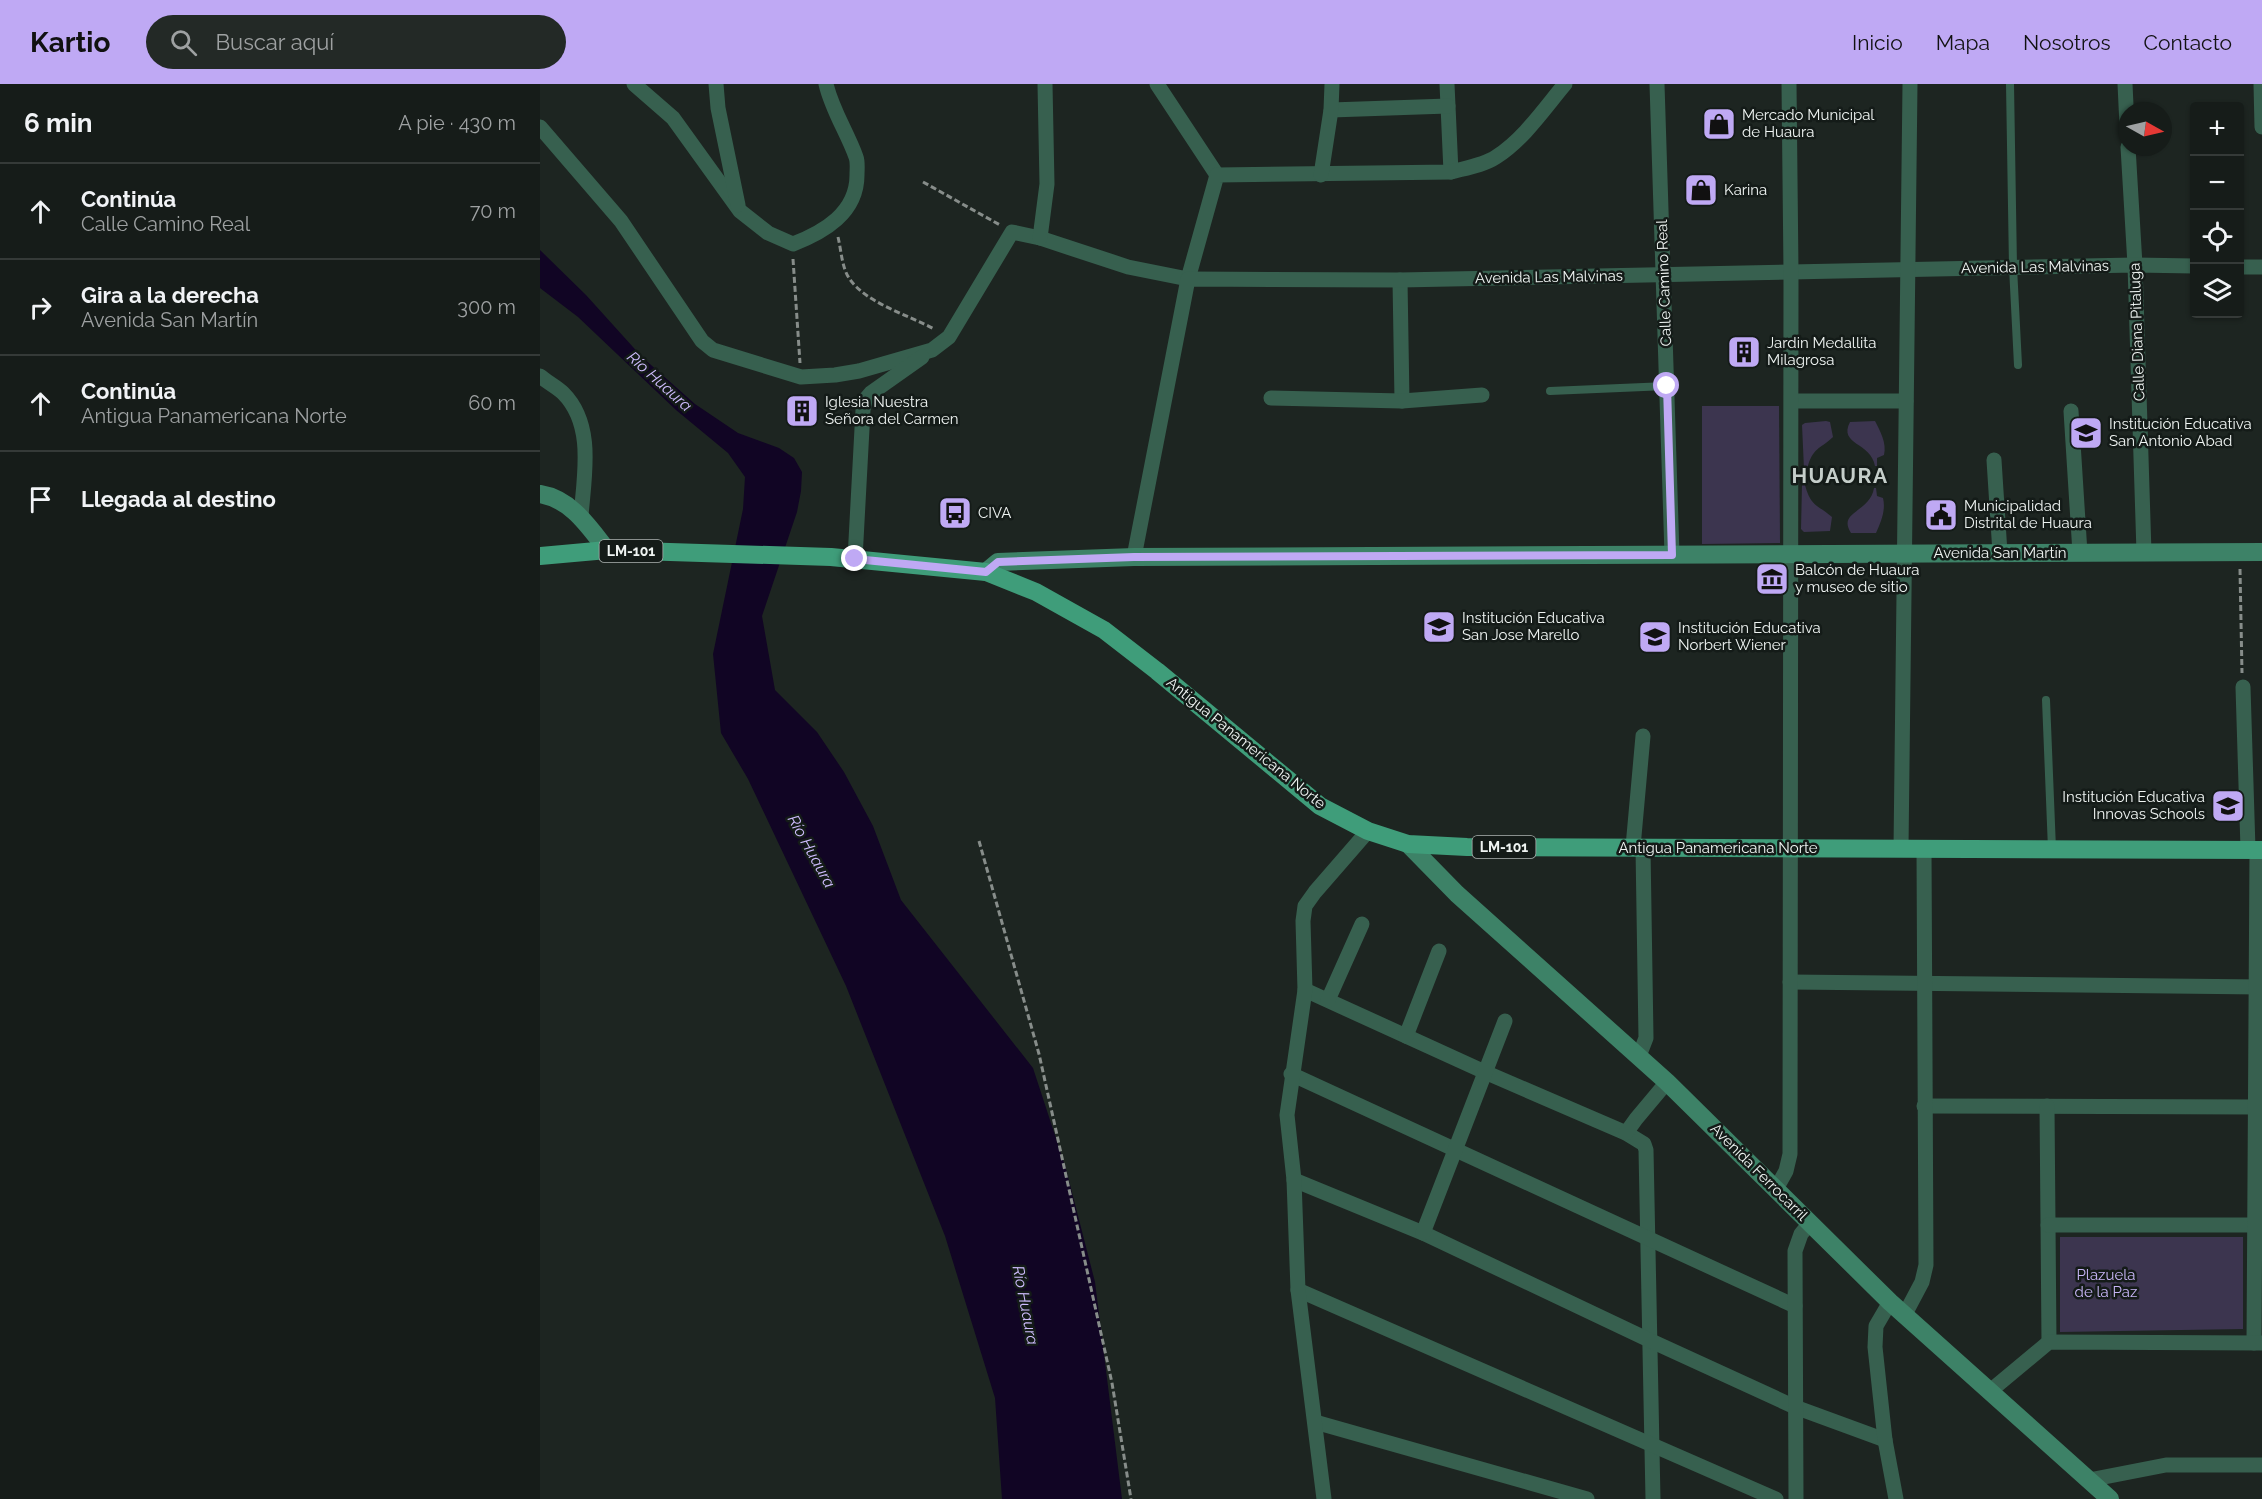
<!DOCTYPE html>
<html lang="es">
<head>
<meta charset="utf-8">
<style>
  body { margin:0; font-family:Raleway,sans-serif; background:#232926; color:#f1f3f6 }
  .controls { position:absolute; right:18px; top:18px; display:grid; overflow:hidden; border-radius:6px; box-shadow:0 2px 4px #0004 }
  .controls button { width:54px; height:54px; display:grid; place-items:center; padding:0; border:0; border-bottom:2px solid #353a38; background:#161c19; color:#f1f3f6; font:30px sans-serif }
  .compass { position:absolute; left:1578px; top:18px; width:54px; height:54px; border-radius:50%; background:#161c19; box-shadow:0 2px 4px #0004; rotate:98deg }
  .stop { position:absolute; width:18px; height:18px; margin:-14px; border:4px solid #bfa9f4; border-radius:50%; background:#fff }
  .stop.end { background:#bfa9f4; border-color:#fff; box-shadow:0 2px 6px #0008 }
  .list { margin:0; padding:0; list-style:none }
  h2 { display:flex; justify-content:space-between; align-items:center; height:78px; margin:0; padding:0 24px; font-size:26px }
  h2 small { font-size:20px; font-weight:400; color:#9ea1a2 }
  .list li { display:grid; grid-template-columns:39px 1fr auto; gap:18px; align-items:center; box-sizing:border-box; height:96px; padding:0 24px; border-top:2px solid #353a38 }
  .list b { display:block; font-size:22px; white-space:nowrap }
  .list p { margin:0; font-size:20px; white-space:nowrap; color:#9ea1a2 }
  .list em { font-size:20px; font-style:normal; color:#9ea1a2 }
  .icon { flex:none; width:33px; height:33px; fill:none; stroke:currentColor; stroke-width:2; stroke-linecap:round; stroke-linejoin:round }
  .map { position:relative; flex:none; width:1722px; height:1415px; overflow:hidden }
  header { display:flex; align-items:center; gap:36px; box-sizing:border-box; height:84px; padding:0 30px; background:#bfa9f4; color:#111 }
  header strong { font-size:28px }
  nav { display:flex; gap:33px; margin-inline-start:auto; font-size:21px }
  .search { width:420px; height:54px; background:#232926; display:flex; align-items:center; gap:15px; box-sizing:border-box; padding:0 21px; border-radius:33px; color:#9ea1a2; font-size:22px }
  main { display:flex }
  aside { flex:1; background:#161c19 }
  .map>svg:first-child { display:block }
  .green { fill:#3c354f }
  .water { fill:#110524 }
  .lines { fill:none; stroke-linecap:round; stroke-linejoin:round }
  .path { stroke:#878d8a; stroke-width:3; stroke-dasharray:6 3; stroke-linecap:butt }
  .lane { stroke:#37604f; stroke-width:8 }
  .street { stroke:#37604f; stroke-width:15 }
  .secondary { stroke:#3d8267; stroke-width:18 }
  .primary { stroke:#3f9d7a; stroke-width:18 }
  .route { stroke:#bfa9f4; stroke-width:8 }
  .labels { text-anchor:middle; stroke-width:5; stroke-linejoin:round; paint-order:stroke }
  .shield { fill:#141b18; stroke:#adb3b1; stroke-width:1.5 }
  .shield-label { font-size:14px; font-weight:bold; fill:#eff4f2 }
  .poi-label { font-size:15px; fill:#eff4f2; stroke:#141b18; text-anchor:start }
  .street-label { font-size:15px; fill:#eff4f2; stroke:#141b18 }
  .park-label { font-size:15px; fill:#c7b5f6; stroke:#141b18 }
  .water-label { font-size:16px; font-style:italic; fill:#cebcfd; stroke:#141b18 }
  .district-label { font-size:21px; font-weight:bold; letter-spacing:1.5px; fill:#c5ceca; stroke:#141b18 }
</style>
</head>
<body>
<header>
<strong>Kartio</strong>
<div class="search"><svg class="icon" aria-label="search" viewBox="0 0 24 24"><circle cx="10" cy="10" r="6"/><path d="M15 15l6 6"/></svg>Buscar aquí</div>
<nav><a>Inicio</a><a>Mapa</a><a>Nosotros</a><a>Contacto</a></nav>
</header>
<main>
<aside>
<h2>6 min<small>A pie · 430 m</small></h2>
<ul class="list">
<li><svg class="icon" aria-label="ahead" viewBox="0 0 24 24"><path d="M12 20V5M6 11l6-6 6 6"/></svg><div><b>Continúa</b><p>Calle Camino Real</p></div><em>70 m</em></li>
<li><svg class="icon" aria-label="right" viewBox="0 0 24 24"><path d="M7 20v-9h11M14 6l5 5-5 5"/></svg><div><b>Gira a la derecha</b><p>Avenida San Martín</p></div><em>300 m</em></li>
<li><svg class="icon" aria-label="ahead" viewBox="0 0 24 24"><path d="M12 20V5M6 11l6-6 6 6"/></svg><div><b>Continúa</b><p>Antigua Panamericana Norte</p></div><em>60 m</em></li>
<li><svg class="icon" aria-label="arrive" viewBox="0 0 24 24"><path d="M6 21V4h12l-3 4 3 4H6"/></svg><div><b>Llegada al destino</b></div></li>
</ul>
</aside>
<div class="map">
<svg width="1722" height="1415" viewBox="0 0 1722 1415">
  <rect width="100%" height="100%" fill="#1d2521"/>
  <g class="green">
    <path d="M1162,322h77l1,137 -78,1z"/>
    <path d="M1286,337l4,1 3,15c-14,13 -20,10 -26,32h-3l-2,-44 3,-2z"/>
    <path d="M1335,337c5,10 12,22 9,34l-7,3v8h-2c-4,-24 -37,-21 -25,-44z"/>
    <path d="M1262,401h3c6,22 12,19 27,32l-2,14 -26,1 -3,-3z"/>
    <path d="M1334,404h2l1,8 6,2c3,12 -2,24 -7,35h-25c-14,-22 19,-20 23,-45z"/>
    <path d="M1520,1153h183v92l-183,3z"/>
  </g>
  <path class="water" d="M0,166l46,45 56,62 53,47 43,29 41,15 15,10 8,14 -1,19 -4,21 -35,104 13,74 42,42 27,40 29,54 28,74 132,168 33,101 29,113 27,217h-120l-7,-101 -50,-162 -99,-250 -98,-207 -27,-46 -8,-79 30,-145 2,-32 -17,-24 -52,-43 -98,-93 -38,-29z"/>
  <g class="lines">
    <g class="path">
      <path d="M383,98l77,43"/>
      <path d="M298,153c3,12 4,31 11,41 16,25 60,37 85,51"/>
      <path d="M253,175l7,104"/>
      <path d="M1700,485l2,104"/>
      <path d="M439,757l60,213 73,329 19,116"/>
    </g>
    <g class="lane">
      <path d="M1470,0l3,183 5,98"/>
      <path d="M1010,307l117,-5"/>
      <path d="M1506,616l6,149"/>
    </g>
    <g class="street">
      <path d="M94,0l39,34 67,93 28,22 25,11c31,-12 64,-31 64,-69 0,-6 1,-13 -1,-18 -9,-25 -24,-47 -30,-73"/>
      <path d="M176,0l2,24 20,97"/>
      <path d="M617,0l60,91"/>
      <path d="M907,0l4,88"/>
      <path d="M1117,0l15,471"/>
      <path d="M1585,0l2,42"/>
      <path d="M1721,0l1,43"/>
      <path d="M791,26l117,-4"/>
      <path d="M0,43l81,94 81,120 11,9 88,27 34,-2 24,-4 73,-21 17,-13 63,-105 28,6 88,29 60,12 29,-104 234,-3c15,-4 33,-7 45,-15 28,-18 48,-48 69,-73"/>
      <path d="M1588,63l7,118 9,288"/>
      <path d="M781,91l10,-65 1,-26"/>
      <path d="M500,154l7,-54 -2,-100"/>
      <path d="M1700,183h22"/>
      <path d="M860,196l2,121"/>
      <path d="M0,292c7,6 17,11 23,17 32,32 21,83 18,123"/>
      <path d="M731,314l131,3 80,-6"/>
      <path d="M1252,317h114"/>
      <path d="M1531,327l9,142"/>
      <path d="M1454,376l6,93"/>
      <path d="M594,473l54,-278 212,1 735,-15 59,1"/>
      <path d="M315,475l8,-149 2,-10 6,-7 51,-36"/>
      <path d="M1703,603l5,162"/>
      <path d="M1093,763l10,-111"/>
      <path d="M1361,765l9,-765"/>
      <path d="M1250,898l472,5"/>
      <path d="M765,906l182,83 139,60 18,11 2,6 7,349"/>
      <path d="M788,916l34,-76"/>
      <path d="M866,952l33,-85"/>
      <path d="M1099,972l7,-18 -3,-190"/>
      <path d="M751,990l504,232"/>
      <path d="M1384,1022l331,1"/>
      <path d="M1507,1022l2,236"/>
      <path d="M1086,1049l10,-14 31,-37"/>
      <path d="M754,1096l129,53 226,107 146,67 90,33"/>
      <path d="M1236,1105l10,-18 4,-17 1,-882 -2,-188"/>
      <path d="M1508,1141h214"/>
      <path d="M883,1149l82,-212"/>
      <path d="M758,1206l478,209"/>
      <path d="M1350,1218l-14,24 -1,21 10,93 11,59"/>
      <path d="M1364,1232l18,-34 4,-17 -2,-416"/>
      <path d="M1714,1259l3,-493"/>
      <path d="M1449,1308l60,-50 213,1"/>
      <path d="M775,1338l272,77"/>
      <path d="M1549,1396l77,-15h96"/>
      <path d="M784,1415l-26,-209 -4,-110 -7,-65 18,-125 -2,-69 2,-15 10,-14 53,-61"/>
      <path d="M1256,1415l-1,-248 6,-17 9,-11"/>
    </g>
    <g class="secondary">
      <path d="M0,410c31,5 49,33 67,56"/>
      <path d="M446,488l12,-10 136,-5 1128,-5"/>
      <path d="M868,760l49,50 210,188 223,220 220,197"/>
    </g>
    <path class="primary" d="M0,472l67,-6 224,7 155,15 50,20 68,38 53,41 163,135 48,25 40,13 59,3 795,3"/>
  </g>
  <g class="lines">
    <path class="route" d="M315,475l131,13 12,-10 136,-5 538,-2 -5,-169"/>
  </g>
  <defs>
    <symbol id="shop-square" viewBox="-11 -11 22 22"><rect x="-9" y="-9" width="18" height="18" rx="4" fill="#bfa9f4" stroke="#141b18"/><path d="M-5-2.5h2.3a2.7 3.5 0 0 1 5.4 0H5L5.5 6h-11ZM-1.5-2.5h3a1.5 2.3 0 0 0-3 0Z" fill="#111"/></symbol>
    <symbol id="building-square" viewBox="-11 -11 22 22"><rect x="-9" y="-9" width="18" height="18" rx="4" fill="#bfa9f4" stroke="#141b18"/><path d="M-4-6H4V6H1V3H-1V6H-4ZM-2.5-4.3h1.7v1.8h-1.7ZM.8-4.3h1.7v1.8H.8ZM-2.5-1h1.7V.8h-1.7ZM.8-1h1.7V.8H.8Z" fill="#111"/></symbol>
    <symbol id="school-square" viewBox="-11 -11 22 22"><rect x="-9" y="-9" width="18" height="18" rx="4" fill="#bfa9f4" stroke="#141b18"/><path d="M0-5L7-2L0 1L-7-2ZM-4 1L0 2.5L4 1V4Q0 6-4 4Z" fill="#111"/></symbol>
    <symbol id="bus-square" viewBox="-11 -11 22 22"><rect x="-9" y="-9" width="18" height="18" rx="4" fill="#bfa9f4" stroke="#141b18"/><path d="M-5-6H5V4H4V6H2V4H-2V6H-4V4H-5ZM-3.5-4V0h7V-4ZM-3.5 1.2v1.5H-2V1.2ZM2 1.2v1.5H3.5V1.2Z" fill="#111"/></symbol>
    <symbol id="civic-square" viewBox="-11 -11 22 22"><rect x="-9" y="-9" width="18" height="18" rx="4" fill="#bfa9f4" stroke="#141b18"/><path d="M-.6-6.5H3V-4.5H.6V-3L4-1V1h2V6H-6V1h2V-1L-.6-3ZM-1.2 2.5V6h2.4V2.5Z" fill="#111"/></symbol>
    <symbol id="museum-square" viewBox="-11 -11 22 22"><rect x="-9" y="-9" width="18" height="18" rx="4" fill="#bfa9f4" stroke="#141b18"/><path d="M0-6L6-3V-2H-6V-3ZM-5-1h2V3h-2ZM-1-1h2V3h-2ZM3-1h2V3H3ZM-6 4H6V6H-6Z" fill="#111"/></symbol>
  </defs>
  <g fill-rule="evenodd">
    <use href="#shop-square" x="1160" y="21" width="38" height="38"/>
    <use href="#shop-square" x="1142" y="87" width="38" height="38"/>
    <use href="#building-square" x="1185" y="249" width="38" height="38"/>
    <use href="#building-square" x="243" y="308" width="38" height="38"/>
    <use href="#school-square" x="1527" y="330" width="38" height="38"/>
    <use href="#bus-square" x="396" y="410" width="38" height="38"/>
    <use href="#civic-square" x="1382" y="412" width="38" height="38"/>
    <use href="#museum-square" x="1213" y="476" width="38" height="38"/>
    <use href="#school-square" x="880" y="524" width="38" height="38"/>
    <use href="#school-square" x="1096" y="534" width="38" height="38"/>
    <use href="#school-square" x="1669" y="703" width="38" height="38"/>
  </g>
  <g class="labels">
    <g class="shield">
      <rect x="59.5" y="456" width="63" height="22" rx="4.5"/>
      <rect x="932.5" y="752" width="63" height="22" rx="4.5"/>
    </g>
    <g class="shield-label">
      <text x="91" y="472">LM-101</text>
      <text x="964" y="768">LM-101</text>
    </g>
    <g class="poi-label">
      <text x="1202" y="36">Mercado Municipal<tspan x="1202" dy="17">de Huaura</tspan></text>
      <text x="1184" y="111">Karina</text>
      <text x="1227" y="264">Jardin Medallita<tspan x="1227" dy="17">Milagrosa</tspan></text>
      <text x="285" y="323">Iglesia Nuestra<tspan x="285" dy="17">Señora del Carmen</tspan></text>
      <text x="1569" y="345">Institución Educativa<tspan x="1569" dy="17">San Antonio Abad</tspan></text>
      <text x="1424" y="427">Municipalidad<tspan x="1424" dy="17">Distrital de Huaura</tspan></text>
      <text x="438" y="434">CIVA</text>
      <text x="1255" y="491">Balcón de Huaura<tspan x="1255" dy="17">y museo de sitio</tspan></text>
      <text x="922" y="539">Institución Educativa<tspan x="922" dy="17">San Jose Marello</tspan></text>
      <text x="1138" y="549">Institución Educativa<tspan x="1138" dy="17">Norbert Wiener</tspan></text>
      <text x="1665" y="718" text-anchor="end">Institución Educativa<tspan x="1665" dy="17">Innovas Schools</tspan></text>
    </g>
    <g class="street-label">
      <text transform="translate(1495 183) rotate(-1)" y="5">Avenida Las Malvinas</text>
      <text transform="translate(1009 193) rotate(-1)" y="5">Avenida Las Malvinas</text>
      <text transform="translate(1124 199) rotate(-92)" y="5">Calle Camino Real</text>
      <text transform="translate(1597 248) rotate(-92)" y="5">Calle Diana Pitaluga</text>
      <text x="1460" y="474">Avenida San Martín</text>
      <text transform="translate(706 659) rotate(39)" y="5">Antigua Panamericana Norte</text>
      <text x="1178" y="769">Antigua Panamericana Norte</text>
      <text transform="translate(1219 1088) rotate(45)" y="5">Avenida Ferrocarril</text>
    </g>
    <g class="park-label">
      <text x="1566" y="1196">Plazuela<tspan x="1566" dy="17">de la Paz</tspan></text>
    </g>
    <g class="water-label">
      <text transform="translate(120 297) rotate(42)" y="6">Río Huaura</text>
      <text transform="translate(272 767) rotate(61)" y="6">Río Huaura</text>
      <text transform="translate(486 1221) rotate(79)" y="6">Río Huaura</text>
    </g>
    <g class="district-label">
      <text x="1300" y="399">HUAURA</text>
    </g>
  </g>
</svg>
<div class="controls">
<button>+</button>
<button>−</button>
<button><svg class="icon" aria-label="locate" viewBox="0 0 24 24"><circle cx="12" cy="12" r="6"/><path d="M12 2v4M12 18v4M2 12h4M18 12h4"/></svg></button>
<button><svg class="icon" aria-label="layers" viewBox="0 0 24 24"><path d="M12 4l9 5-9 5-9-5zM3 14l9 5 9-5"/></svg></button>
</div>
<svg class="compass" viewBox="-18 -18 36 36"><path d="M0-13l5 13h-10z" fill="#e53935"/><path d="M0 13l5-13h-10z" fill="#9ea1a2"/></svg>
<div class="stop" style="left:1127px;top:302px"></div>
<div class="stop end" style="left:315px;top:475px"></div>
</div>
</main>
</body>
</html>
